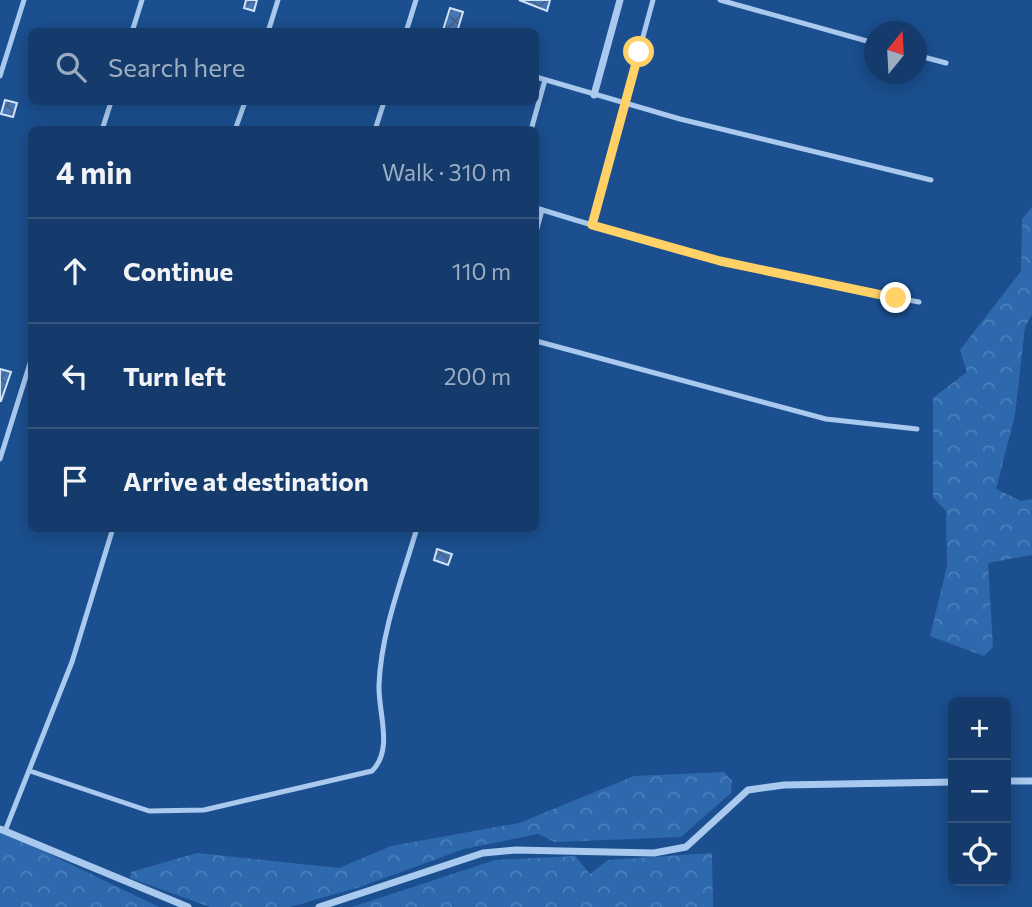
<!DOCTYPE html>
<html lang="en">
<head>
<meta charset="utf-8">
<style>
  body { margin:0; font-family:Commissioner,sans-serif; background:#1d4271; color:#f1f3f6 }
  .controls { position:absolute; right:21px; bottom:21px; display:grid; overflow:hidden; border-radius:10px; box-shadow:0 4px 18px #0003 }
  .controls button { width:63px; height:63px; display:grid; place-items:center; padding:0; border:0; border-bottom:2px solid #33557e; background:#143b6b; color:#f1f3f6; font:35px sans-serif }
  .compass { position:absolute; left:864px; top:21px; width:63px; height:63px; border-radius:50%; background:#143b6b; box-shadow:0 4px 18px #0003; rotate:18deg }
  .stop { position:absolute; width:21px; height:21px; margin:-16px; border:5px solid #ffd166; border-radius:50%; background:#fff }
  .stop.end { background:#ffd166; border-color:#fff; box-shadow:0 2px 7px #0008 }
  .list { margin:0; padding:0; list-style:none }
  h2 { display:flex; justify-content:space-between; align-items:center; height:91px; margin:0; padding:0 28px; font-size:30px }
  h2 small { font-size:23px; font-weight:400; color:#9dadc1 }
  .list li { display:grid; grid-template-columns:46px 1fr auto; gap:21px; align-items:center; box-sizing:border-box; height:105px; padding:0 28px; border-top:2px solid #33557e }
  .list b { display:block; font-size:26px; white-space:nowrap }
  .list em { font-size:23px; font-style:normal; color:#9dadc1 }
  .icon { flex:none; width:38px; height:38px; fill:none; stroke:currentColor; stroke-width:2; stroke-linecap:round; stroke-linejoin:round }
  .map { position:relative; flex:none; width:1032px; height:907px; overflow:hidden }
  .search { position:absolute; background:#143b6b; box-shadow:0 4px 18px #0003; left:28px; top:28px; width:511px; height:77px; display:flex; align-items:center; gap:18px; box-sizing:border-box; padding:0 24px; border-radius:10px; color:#9dadc1; font-size:26px }
  .panel { position:absolute; background:#143b6b; box-shadow:0 4px 18px #0003; left:28px; top:126px; width:511px; height:406px; border-radius:10px }
  .map>svg:first-child { display:block }
  .forest { fill:url(#forest-crowns) }
  .building { fill:url(#building-cross-hatch); stroke:#cfe3fa; stroke-width:2 }
  .lines { fill:none; stroke-linecap:round; stroke-linejoin:round }
  .lane { stroke:#a9c9ee; stroke-width:5 }
  .street { stroke:#a9c9ee; stroke-width:7 }
  .route { stroke:#ffd166; stroke-width:9 }
</style>
</head>
<body>
<div class="map">
<svg width="1032" height="907" viewBox="0 0 1032 907">
  <defs>
    <pattern id="forest-crowns" width="20" height="18" patternUnits="userSpaceOnUse" patternTransform="scale(1.75)"><rect width="20" height="18" fill="#2e69ad"/><path d="M2 6a3 3 0 1 1 6 0M12 15a3 3 0 1 1 6 0" fill="none" stroke="#4d80b9"/></pattern>
    <pattern id="building-cross-hatch" width="8" height="8" patternUnits="userSpaceOnUse" patternTransform="scale(1.75)"><rect width="8" height="8" fill="#4478b7"/><path d="M0 0l8 8M0 8l8-8" fill="none" stroke="#486282"/></pattern>
  </defs>
  <rect width="100%" height="100%" fill="#1b4f8f"/>
  <g class="forest">
    <path d="M1032,207v108l-7,12 -10,88 -19,74 25,12 11,-2v56l-44,8 5,84 -9,9 -54,-20 17,-70 -1,-55 -13,-14v-99l34,-26 -7,-22 61,-79 1,-52z"/>
    <path d="M724,772l8,9 -1,12 -50,44 -126,5 -17,-8 -74,15 -104,38 -70,20h-80l-80,-29 1,-6 66,-19 142,15 52,-22 128,-23 115,-47z"/>
    <path d="M0,830l159,77h-159z"/>
    <path d="M712,853l1,54h-361l143,-47 80,-4 15,18 18,-14z"/>
  </g>
  <g class="building">
    <path d="M246,0h11l-3,11 -10,-3z"/>
    <path d="M519,0h31l-3,11z"/>
    <path d="M450,8l13,4 -6,20 -14,-2z"/>
    <path d="M5,100l12,3 -4,14 -12,-3z"/>
    <path d="M0,369l11,3 -10,29h-1z"/>
    <path d="M437,549l15,5 -4,11 -14,-5z"/>
  </g>
  <g class="lines">
    <g class="lane">
      <path d="M720,0l154,43"/>
      <path d="M132,32l10,-32"/>
      <path d="M268,32l10,-32"/>
      <path d="M406,32l10,-32"/>
      <path d="M916,55l30,8"/>
      <path d="M0,76l24,-76"/>
      <path d="M536,77l144,42 251,61"/>
      <path d="M102,130l9,-28"/>
      <path d="M235,130l10,-28"/>
      <path d="M375,130l9,-28"/>
      <path d="M531,130l14,-50"/>
      <path d="M536,208c125,39 253,71 383,94"/>
      <path d="M592,224l61,-224"/>
      <path d="M536,232l6,-22"/>
      <path d="M536,341l290,78 91,10"/>
      <path d="M0,459l32,-102"/>
      <path d="M30,771l119,40 55,-1 168,-39c22,-22 6,-58 7,-86 2,-53 23,-106 38,-157"/>
      <path d="M5,831l67,-169 41,-134"/>
    </g>
    <g class="street">
      <path d="M594,95l26,-95"/>
      <path d="M1006,781h26"/>
      <path d="M0,829l188,78"/>
      <path d="M319,907l164,-54 33,-3 138,3 32,-6 62,-57 36,-5 169,-3"/>
    </g>
  </g>
  <g class="lines">
    <path class="route" d="M639,52l-47,173 128,36 176,37"/>
  </g>
</svg>
<div class="controls">
<button>+</button>
<button>−</button>
<button><svg class="icon" aria-label="locate" viewBox="0 0 24 24"><circle cx="12" cy="12" r="6"/><path d="M12 2v4M12 18v4M2 12h4M18 12h4"/></svg></button>
</div>
<svg class="compass" viewBox="-18 -18 36 36"><path d="M0-13l5 13h-10z" fill="#e53935"/><path d="M0 13l5-13h-10z" fill="#9dadc1"/></svg>
<div class="stop" style="left:639px;top:52px"></div>
<div class="stop end" style="left:896px;top:298px"></div>
<div class="search"><svg class="icon" aria-label="search" viewBox="0 0 24 24"><circle cx="10" cy="10" r="6"/><path d="M15 15l6 6"/></svg>Search here</div>
<section class="panel">
<h2>4 min<small>Walk · 310 m</small></h2>
<ul class="list">
<li><svg class="icon" aria-label="ahead" viewBox="0 0 24 24"><path d="M12 20V5M6 11l6-6 6 6"/></svg><div><b>Continue</b></div><em>110 m</em></li>
<li><svg class="icon" aria-label="left" viewBox="0 0 24 24"><path d="M17 20v-9H6M10 6l-5 5 5 5"/></svg><div><b>Turn left</b></div><em>200 m</em></li>
<li><svg class="icon" aria-label="arrive" viewBox="0 0 24 24"><path d="M6 21V4h12l-3 4 3 4H6"/></svg><div><b>Arrive at destination</b></div></li>
</ul>
</section>
</div>
</body>
</html>
